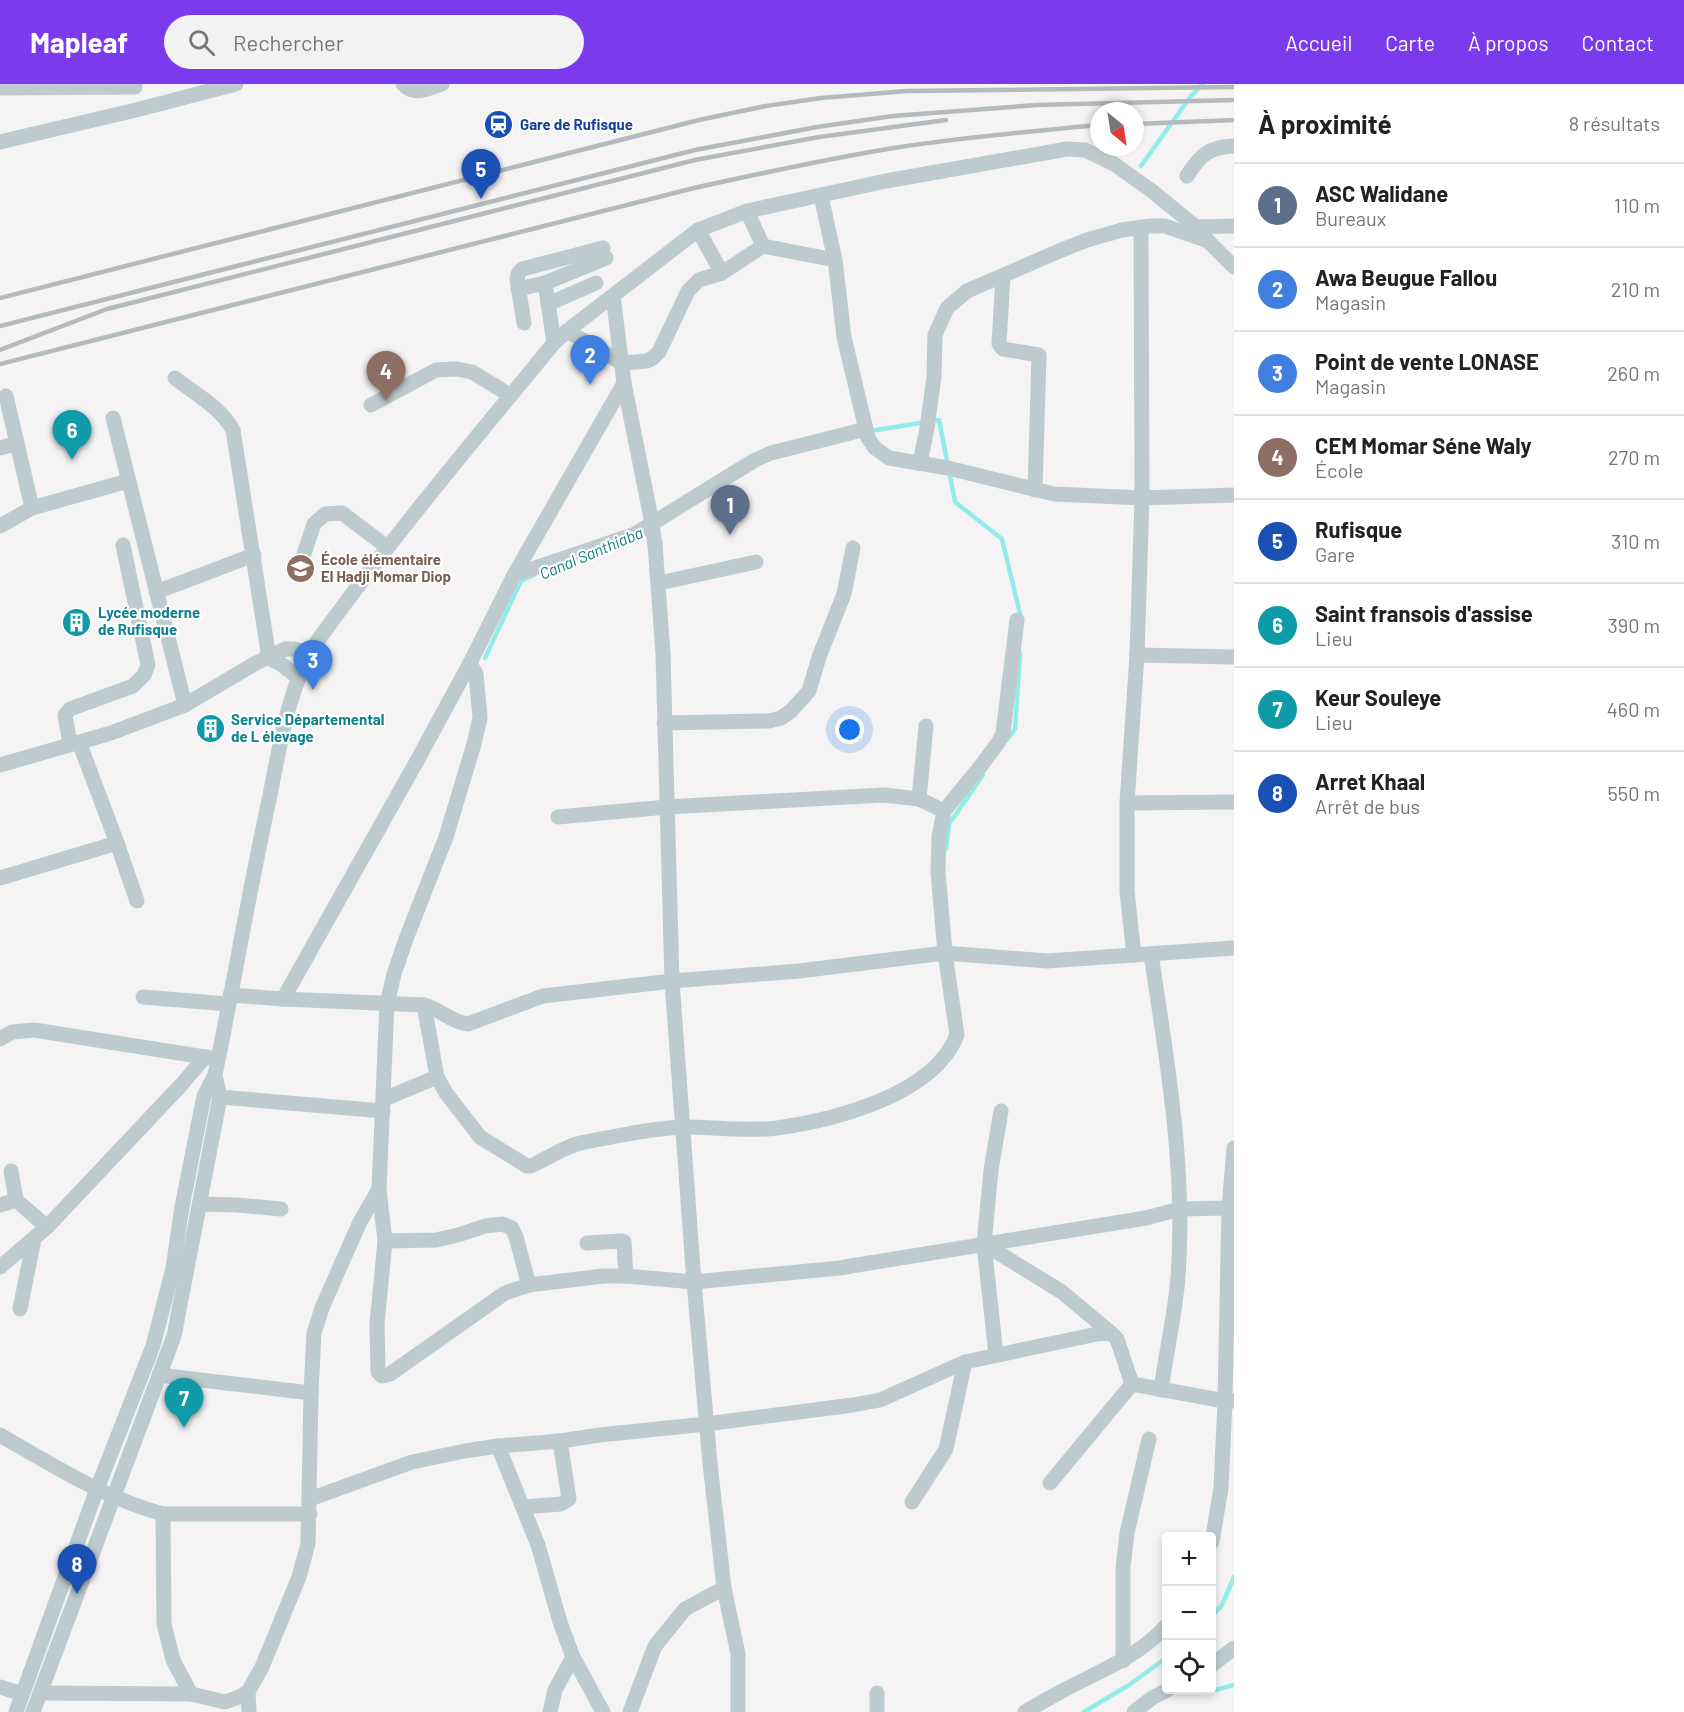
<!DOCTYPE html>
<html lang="fr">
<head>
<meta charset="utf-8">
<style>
  body { margin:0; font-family:Barlow,sans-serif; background:#f2f2f2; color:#222 }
  .controls { position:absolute; right:18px; bottom:18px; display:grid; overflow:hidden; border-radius:6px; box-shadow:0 3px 9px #0003 }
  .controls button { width:54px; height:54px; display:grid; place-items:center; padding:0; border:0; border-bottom:2px solid #e0e0e0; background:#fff; color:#222; font:30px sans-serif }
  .compass { position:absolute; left:1090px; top:18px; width:54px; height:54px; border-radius:50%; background:#fff; box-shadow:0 3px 9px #0003; rotate:150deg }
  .you { position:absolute; left:850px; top:646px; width:21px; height:21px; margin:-15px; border:4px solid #fff; border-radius:50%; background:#1a73e8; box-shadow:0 0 0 9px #1a73e833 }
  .badge { display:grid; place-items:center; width:39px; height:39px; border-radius:50%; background:#7c3aed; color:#fff; font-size:20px; font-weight:700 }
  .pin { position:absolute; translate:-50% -50px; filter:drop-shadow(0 2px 3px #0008) }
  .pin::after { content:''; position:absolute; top:32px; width:21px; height:18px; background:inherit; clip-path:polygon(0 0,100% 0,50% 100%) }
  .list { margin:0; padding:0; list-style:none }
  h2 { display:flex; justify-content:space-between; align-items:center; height:78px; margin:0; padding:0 24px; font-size:26px }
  h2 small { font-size:20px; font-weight:400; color:#767676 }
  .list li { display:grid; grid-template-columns:39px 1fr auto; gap:18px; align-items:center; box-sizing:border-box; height:84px; padding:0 24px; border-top:2px solid #e0e0e0 }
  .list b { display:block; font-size:22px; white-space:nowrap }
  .list p { margin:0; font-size:20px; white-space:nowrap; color:#767676 }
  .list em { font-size:20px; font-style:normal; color:#767676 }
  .icon { flex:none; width:33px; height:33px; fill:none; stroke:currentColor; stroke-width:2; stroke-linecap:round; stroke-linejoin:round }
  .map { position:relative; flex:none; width:1234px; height:1628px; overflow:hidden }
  header { display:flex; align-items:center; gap:36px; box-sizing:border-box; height:84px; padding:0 30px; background:#7c3aed; color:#fff }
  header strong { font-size:28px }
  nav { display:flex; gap:33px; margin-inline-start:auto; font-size:21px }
  .search { width:420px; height:54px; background:#f2f2f2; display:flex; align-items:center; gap:15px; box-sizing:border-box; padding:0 21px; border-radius:33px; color:#767676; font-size:22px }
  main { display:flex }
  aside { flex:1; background:#fff }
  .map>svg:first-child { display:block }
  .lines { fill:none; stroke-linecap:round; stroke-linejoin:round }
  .stream { stroke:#92ece7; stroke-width:4.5 }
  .minor { stroke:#becbce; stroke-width:15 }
  .rail { stroke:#b5babd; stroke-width:4.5 }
  .minor-bridge { stroke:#becbce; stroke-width:15 }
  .labels { text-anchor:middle; stroke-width:4.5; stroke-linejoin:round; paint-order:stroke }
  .transit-label { font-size:15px; font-weight:bold; fill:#164399; stroke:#fff; text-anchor:start }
  .education-label { font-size:15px; font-weight:bold; fill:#785e54; stroke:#fff; text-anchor:start }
  .culture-label { font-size:15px; font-weight:bold; fill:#0d838f; stroke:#fff; text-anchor:start }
  .water-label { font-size:16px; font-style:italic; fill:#107f7a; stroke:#fff }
</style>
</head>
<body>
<header>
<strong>Mapleaf</strong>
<div class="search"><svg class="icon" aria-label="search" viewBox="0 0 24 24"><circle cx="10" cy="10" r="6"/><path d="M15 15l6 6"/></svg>Rechercher</div>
<nav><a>Accueil</a><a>Carte</a><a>À propos</a><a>Contact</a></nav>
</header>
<main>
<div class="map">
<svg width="1234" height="1628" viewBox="0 0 1234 1628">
  <rect width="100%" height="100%" fill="#f5f3f3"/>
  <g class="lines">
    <g class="stream">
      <path d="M1141,82l50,-70 12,-12"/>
      <path d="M870,347l69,-11 16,82 47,37 19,79"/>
      <path d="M485,574l36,-77 13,-6"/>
      <path d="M1006,657l9,-12 5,-76"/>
      <path d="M946,765l3,-25 34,-49"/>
      <path d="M1212,1532l10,-11 12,-28"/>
      <path d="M1212,1603l4,3 18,-5"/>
      <path d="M1084,1628l45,-27 37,-27"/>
    </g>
    <g class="minor">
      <path d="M403,0c11,13 25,4 39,0"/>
      <path d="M0,4l135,-1"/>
      <path d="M0,58l136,-32 100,-26"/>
      <path d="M1187,92c13,-21 22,-29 47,-30"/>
      <path d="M821,112l14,64 9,77 24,101 7,10 14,10 59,10 106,26 88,4 92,-3"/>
      <path d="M747,127l16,35 72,14"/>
      <path d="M1196,143l38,-1"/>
      <path d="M698,146l24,43 41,-27"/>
      <path d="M1003,192l-4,68 4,5 36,6 -4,135"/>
      <path d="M545,199l9,60"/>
      <path d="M518,205l27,-6 61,-25"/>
      <path d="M613,212l11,87 27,135"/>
      <path d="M548,220l48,-21"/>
      <path d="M524,239l-7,-44 1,-5 4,-5 81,-21"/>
      <path d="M567,247l55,32 25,-2 6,-3 6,-6 29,-61 11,-11 23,-7"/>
      <path d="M175,294c20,16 45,29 58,52l36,228"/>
      <path d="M6,312l26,112"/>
      <path d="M371,321l65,-35 21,-1 15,3 38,23"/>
      <path d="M113,334l72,287"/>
      <path d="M0,364l17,-5"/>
      <path d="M920,379l7,-35 7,-51 1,-42 12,-27 20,-17 97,-42 23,-9 35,-10 28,-4h15l43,15"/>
      <path d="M0,442l32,-18 96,-27"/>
      <path d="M655,460l8,110 9,327 22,301 16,181 14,125 14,66v58"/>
      <path d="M304,470l10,-30 11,-10 17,-1 45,34"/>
      <path d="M514,491l121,-41 120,-74 16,-7 95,-24"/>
      <path d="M659,499l97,-21"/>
      <path d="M156,508l98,-37"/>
      <path d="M1137,571l97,2"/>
      <path d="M269,574l12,6 18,14"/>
      <path d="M664,639l105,-2 12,-3 10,-7 18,-20 10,-34 25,-63 9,-46"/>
      <path d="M79,658l38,101 20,58"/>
      <path d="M70,660l-5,-29 5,-6 63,-23 11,-11 4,-10 -25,-120"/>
      <path d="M0,681l111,-32 74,-28 71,-42 29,-14h9l16,5"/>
      <path d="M919,715l7,-73"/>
      <path d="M1127,719l107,-1"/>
      <path d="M558,733l109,-10 217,-12 35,4 25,12"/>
      <path d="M0,794l117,-35"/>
      <path d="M1151,870c16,107 35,214 27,323 -3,38 -12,76 -17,113"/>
      <path d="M1134,871l-7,-63v-89l10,-148 5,-157 -1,-271"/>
      <path d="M230,911l53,4 141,6c16,4 29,18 44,19l75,-28 129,-15 127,-10 146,-18 102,8 187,-13"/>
      <path d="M143,913l85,7"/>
      <path d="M283,915l135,-240 52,-96 44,-88 110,-192"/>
      <path d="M424,921l13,72 9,16 34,44 47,29h4c15,-7 30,-17 46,-22 14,-4 30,-6 45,-9 20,-4 43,-7 63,-8 31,0 62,5 92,1 57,-8 157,-33 180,-93l-12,-82 -7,-81 1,-35 5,-26 36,-44 18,-24 5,-10 14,-113"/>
      <path d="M0,955l12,-7 22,-2 177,28"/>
      <path d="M220,1013l163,14"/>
      <path d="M384,1015l53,-22"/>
      <path d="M11,1087l5,29"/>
      <path d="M379,1105l6,52 51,-1 22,-5 27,-9 17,-2 10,4 4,9 13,48"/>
      <path d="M200,1120l37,1 44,4"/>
      <path d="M0,1121l16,-5 31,27"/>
      <path d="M385,1157l-8,83 1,48 4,4 8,-2 115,-81 24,-8 74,-9h23l68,6 145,-14 307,-50 34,-9 49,-1"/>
      <path d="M587,1159l35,-2 2,1 2,34"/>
      <path d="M984,1160l78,48 49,41"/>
      <path d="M0,1183l47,-40 135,-143 23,-27"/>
      <path d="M20,1225l14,-70"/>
      <path d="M996,1271l-12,-111 7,-74 10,-59"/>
      <path d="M159,1291l152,18"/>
      <path d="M0,1351c52,30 104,63 163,79h147"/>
      <path d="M498,1362l40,99 22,77 13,35 30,55"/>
      <path d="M1050,1399l82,-99"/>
      <path d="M310,1415l102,-37 53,-11 33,-5 62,-5 40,-6 106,-11 147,-19 27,-5 85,-38 132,-28 14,-1 6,6 15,45 93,17h9"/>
      <path d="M912,1418l34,-53 19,-87"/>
      <path d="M523,1423l38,-3 8,-5 -9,-58"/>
      <path d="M163,1430l1,110 9,36 18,34"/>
      <path d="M1212,1458l9,-54 4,-87 4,-193 5,-60"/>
      <path d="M1123,1577v-93l4,-35 22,-94"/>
      <path d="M1212,1581l22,-17"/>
      <path d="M0,1603l22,7"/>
      <path d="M40,1609l151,1 34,8 14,-5 9,-5"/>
      <path d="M877,1609v19"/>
      <path d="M16,1628l81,-223 56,-143 20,-78 9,-61 22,-111 11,-21c19,-92 34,-184 54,-275 11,-53 18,-110 47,-157 75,-104 157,-202 238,-300l13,-12 131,-101 49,-19 139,-30 181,-32 18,1 29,14 38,27 44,36 12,14 26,26"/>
      <path d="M33,1628l141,-376 46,-239 -5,-22"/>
      <path d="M249,1628l-1,-20 14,-25 37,-90 9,-33 3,-151 3,-60 8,-25 21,-48 17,-38 19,-33 8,-185 7,-30 12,-35 40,-102 28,-93 6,-26 -4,-44 -6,-11"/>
      <path d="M550,1628l5,-22 18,-33"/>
      <path d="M630,1628l25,-66 30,-37 39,-21"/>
      <path d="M1025,1628c14,-8 27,-16 41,-23 36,-19 73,-33 100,-63"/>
      <path d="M1134,1628l18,-14 15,-8"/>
    </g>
    <g class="rail">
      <path d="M1135,40l99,-4"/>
      <path d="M0,214l699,-178 67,-14 55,-8 86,-7 327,-4"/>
      <path d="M0,242l695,-176 122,-23 76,-11 144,-11 197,-5"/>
      <path d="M0,266l107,-41 588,-149 124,-23 127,-17"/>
      <path d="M0,280l694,-176c68,-15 137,-30 206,-41 65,-10 133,-16 199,-22"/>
    </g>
    <path class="minor-bridge" d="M651,434l4,26"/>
  </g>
  <defs>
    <symbol id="station-disc" viewBox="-11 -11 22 22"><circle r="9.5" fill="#1a4fb4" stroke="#fff"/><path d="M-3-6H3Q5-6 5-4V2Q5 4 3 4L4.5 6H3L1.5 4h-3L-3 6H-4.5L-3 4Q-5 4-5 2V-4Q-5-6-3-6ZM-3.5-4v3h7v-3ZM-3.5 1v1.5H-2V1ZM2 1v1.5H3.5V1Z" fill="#fff"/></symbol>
    <symbol id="school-disc" viewBox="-11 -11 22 22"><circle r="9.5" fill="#8d6e63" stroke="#fff"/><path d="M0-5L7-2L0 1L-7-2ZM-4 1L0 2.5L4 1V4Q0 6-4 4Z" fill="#fff"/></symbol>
    <symbol id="building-disc" viewBox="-11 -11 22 22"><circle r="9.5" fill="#0f9aa8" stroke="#fff"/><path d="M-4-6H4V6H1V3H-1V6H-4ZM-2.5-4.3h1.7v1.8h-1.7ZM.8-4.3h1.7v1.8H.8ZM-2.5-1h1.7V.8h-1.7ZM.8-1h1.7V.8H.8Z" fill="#fff"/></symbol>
  </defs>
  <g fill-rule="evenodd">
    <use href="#station-disc" x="482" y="24" width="33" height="33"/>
    <use href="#school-disc" x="284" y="468" width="33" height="33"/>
    <use href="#building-disc" x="60" y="522" width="33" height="33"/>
    <use href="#building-disc" x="194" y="628" width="33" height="33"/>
  </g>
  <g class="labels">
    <g class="transit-label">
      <text x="520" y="46">Gare de Rufisque</text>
    </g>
    <g class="education-label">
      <text x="321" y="481">École élémentaire<tspan x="321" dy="17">El Hadji Momar Diop</tspan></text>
    </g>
    <g class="culture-label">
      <text x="98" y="534">Lycée moderne<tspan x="98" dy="17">de Rufisque</tspan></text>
      <text x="231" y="641">Service Départemental<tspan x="231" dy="17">de L élevage</tspan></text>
    </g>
    <g class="water-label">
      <text transform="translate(591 469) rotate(-23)" y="6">Canal Santhiaba</text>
    </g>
  </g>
</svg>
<div class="controls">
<button>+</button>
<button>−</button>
<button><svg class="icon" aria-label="locate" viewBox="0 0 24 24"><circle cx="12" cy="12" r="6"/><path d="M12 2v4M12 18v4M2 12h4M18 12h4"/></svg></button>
</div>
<svg class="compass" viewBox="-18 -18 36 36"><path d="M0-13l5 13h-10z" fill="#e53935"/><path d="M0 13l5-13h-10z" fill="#767676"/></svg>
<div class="you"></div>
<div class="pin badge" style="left:730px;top:451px;background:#5c6f8a">1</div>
<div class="pin badge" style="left:590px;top:301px;background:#3f7fe0">2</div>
<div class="pin badge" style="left:313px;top:606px;background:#3f7fe0">3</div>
<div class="pin badge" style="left:386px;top:317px;background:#8d6e63">4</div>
<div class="pin badge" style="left:481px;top:115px;background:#1a4fb4">5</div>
<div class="pin badge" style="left:72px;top:376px;background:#0f9aa8">6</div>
<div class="pin badge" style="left:184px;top:1344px;background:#0f9aa8">7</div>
<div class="pin badge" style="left:77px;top:1510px;background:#1a4fb4">8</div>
</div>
<aside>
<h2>À proximité<small>8 résultats</small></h2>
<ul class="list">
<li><span class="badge" style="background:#5c6f8a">1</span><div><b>ASC Walidane</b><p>Bureaux</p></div><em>110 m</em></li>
<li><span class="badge" style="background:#3f7fe0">2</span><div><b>Awa Beugue Fallou</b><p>Magasin</p></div><em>210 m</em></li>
<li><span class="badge" style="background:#3f7fe0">3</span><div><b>Point de vente LONASE</b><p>Magasin</p></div><em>260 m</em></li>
<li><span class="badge" style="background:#8d6e63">4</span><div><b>CEM Momar Séne Waly</b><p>École</p></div><em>270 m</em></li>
<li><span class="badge" style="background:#1a4fb4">5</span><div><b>Rufisque</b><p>Gare</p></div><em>310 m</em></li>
<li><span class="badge" style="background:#0f9aa8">6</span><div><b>Saint fransois d'assise</b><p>Lieu</p></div><em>390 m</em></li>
<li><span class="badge" style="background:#0f9aa8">7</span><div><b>Keur Souleye</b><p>Lieu</p></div><em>460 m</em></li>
<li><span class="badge" style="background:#1a4fb4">8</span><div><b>Arret Khaal</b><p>Arrêt de bus</p></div><em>550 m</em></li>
</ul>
</aside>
</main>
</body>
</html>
